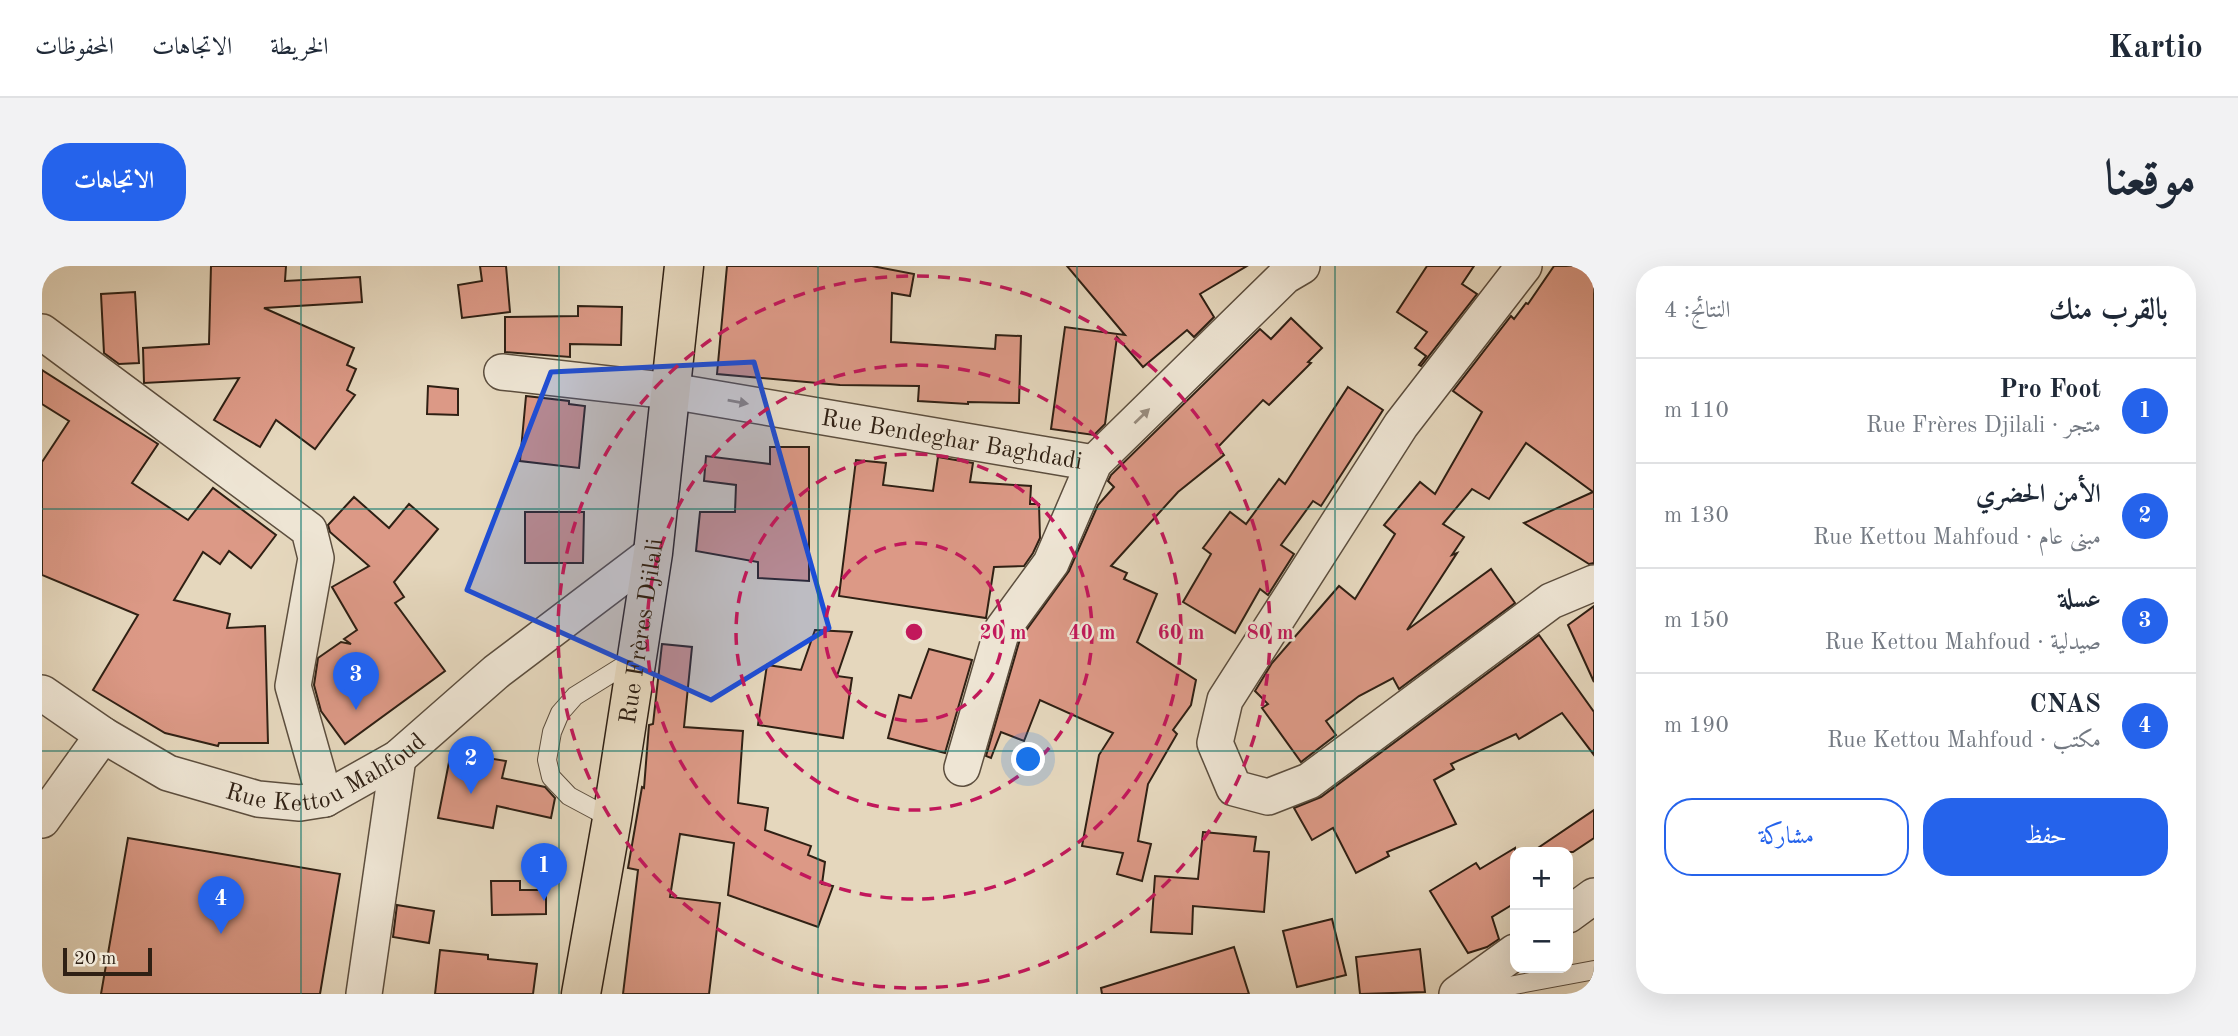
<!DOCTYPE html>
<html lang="ar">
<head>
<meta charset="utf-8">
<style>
  body { margin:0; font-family:"Old Standard TT",Amiri,serif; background:#f2f2f3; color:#1f2937; direction:rtl }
  .controls { position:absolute; right:21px; bottom:21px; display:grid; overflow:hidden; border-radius:14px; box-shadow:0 7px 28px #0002 }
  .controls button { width:63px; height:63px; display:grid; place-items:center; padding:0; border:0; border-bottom:2px solid #e0e1e3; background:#fff; color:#1f2937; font:35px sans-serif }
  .scale { position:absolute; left:21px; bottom:18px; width:89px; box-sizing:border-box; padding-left:7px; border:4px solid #2f2014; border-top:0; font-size:19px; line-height:24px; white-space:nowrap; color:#2f2014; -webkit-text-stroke:5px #eee5d4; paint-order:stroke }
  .you { position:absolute; left:987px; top:494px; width:24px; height:24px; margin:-18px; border:5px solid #fff; border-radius:50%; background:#1a73e8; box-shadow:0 0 0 10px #1a73e833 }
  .badge { display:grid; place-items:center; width:46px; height:46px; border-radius:50%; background:#2563eb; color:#fff; font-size:23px; font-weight:700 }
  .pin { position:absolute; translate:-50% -58px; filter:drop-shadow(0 2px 4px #0008) }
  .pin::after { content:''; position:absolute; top:37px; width:24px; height:21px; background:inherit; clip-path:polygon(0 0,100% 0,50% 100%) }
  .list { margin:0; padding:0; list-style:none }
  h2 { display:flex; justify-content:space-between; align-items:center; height:91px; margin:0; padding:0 28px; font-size:30px }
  h2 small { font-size:23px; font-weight:400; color:#747a83 }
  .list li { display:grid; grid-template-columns:46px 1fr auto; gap:21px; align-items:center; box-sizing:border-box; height:105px; padding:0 28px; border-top:2px solid #e0e1e3 }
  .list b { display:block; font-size:26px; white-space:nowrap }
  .list p { margin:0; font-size:23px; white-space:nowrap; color:#747a83 }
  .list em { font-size:23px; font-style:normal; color:#747a83 }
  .actions { display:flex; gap:14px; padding:21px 28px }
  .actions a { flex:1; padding:16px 0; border:2px solid #2563eb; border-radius:28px; text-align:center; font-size:24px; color:#2563eb }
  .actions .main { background:#2563eb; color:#fff }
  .map { position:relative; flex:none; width:1552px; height:728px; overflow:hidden; direction:ltr; border-radius:28px }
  header { display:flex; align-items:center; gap:42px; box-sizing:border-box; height:98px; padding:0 35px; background:#fff; border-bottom:2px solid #e0e1e3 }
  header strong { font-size:33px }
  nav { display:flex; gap:38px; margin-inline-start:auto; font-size:24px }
  .intro { display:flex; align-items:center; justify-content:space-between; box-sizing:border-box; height:168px; padding:0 42px }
  h1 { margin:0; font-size:49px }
  .button { padding:18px 32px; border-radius:28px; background:#2563eb; color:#fff; font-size:24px; font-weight:700 }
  main { display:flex; gap:42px; padding:0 42px }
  aside { flex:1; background:#fff; border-radius:28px; box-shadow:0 7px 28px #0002 }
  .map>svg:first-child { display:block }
  .building { fill:#dc9986; stroke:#2f2014; stroke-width:2 }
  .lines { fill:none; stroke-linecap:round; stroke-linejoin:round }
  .lane-casing { stroke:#5c4e3e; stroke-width:20 }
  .street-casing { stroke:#5c4e3e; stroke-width:38 }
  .primary-casing { stroke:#2f2014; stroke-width:41 }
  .lane { stroke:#eee5d4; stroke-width:18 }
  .street { stroke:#eee5d4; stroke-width:35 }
  .primary { stroke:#e5d7bd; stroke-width:38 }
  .oneway { fill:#988c7e }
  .marked { fill:#1d4ed8; fill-opacity:0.2; stroke:#1d4ed8; stroke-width:5; stroke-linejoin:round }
  .grid { fill:none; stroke:#0f766e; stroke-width:2; stroke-opacity:0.55 }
  .ring { fill:none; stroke:#c2185b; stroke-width:3.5; stroke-dasharray:12 9 }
  .labels { text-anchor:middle; stroke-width:5; stroke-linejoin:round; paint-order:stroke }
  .street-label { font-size:24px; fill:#2f2014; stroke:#eee5d4 }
  .centre { fill:#c2185b; stroke:#eee5d4; stroke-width:3.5 }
  .ring-label { font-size:21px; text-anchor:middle; font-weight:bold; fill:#c2185b; stroke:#eee5d4; stroke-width:5; stroke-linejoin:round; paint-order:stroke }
</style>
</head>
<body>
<header>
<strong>Kartio</strong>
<nav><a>الخريطة</a><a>الاتجاهات</a><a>المحفوظات</a></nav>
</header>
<div class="intro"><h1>موقعنا</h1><a class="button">الاتجاهات</a></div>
<main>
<aside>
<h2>بالقرب منك<small>النتائج: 4</small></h2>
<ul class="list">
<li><span class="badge">1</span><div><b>Pro Foot</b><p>متجر · Rue Frères Djilali</p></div><em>110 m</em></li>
<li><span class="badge">2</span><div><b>الأمن الحضري</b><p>مبنى عام · Rue Kettou Mahfoud</p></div><em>130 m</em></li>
<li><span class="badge">3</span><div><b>عسلة</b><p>صيدلية · Rue Kettou Mahfoud</p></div><em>150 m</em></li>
<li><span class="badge">4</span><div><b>CNAS</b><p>مكتب · Rue Kettou Mahfoud</p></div><em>190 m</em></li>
</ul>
<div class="actions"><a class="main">حفظ</a><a>مشاركة</a></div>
</aside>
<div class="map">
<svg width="1552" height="728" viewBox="0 0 1552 728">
  <rect width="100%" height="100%" fill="#e5d7bd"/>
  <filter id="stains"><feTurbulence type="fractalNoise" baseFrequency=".00286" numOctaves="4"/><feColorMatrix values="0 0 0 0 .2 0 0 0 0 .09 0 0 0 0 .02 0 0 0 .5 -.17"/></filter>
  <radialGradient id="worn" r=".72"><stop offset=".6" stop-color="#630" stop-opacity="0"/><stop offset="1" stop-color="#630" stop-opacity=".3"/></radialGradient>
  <g class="building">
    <path d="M169,0h75l-1,15 75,-4 2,25 -98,6 90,40 -7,17 9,4 -9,21 8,5 -40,54 -39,-29 -16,27 -46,-27 25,-42 -95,5 -1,-35 66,-4z"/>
    <path d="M438,0h26l4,46 -48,6 -4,-33 24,-4z"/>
    <path d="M685,0h145l42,8 -4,22 -18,-3 -1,49 104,7 1,-14 25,1 -2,67 -51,-1v2l-50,-3 1,-15 -79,-1 -123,-11z"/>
    <path d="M1025,0h180l-47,28 14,23 -20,20 -7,-7 -44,37 -26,-30 -12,87 -11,11 -43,-6 14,-102 60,8z"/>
    <path d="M1385,0h47l-12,18 15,10 -56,72 -2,-1 7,-9 -11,-8 12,-16 -30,-20z"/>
    <path d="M1512,0h40v297l-5,1 -65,-41 69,-31 -67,-49 -37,56 -17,-10 -29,35 21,13 -12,18 5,-2 -50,77 84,-61 24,34 -116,86 -6,-11 -34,18 -33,25 10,14 -35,27 -39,-54 6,-4 -13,-13 17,-28 67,-77 16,13 40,-65 -11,-9 36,-43 15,12 47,-82 -29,-21 58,-75 3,3 12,-16 2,1z"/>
    <path d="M93,26l4,71 -20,1 -15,-11 -3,-59z"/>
    <path d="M536,40l44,1 -1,38 -51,-1v13l-65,-5v-35l73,-1z"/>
    <path d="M1249,52l31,30 -14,14 3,1 -42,42 -6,-5 -45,47 6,8 -46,37 -67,74 16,7 -3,6 33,15 -20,48 59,38 -5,25 -18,25 4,4 -29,50 -10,57 13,3 -9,37 -25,-7 6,-21 -41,-7 17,-91 14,-22 -73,-33 -16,41 -23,-9 -10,26 -5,-2 34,-117 49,-68 29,-66 16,-18 -6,-6 3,-6 149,-146 11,10z"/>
    <path d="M0,104l116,74 -26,39 56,37 25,-32 63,47 -25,33 -22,-17 -9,13 -17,-12 -29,48 56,14 -3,14 38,-2 3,117h-49l-1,3 -53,-13 -72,-43 45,-75 -96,-40v-113l27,-41 -27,-17z"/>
    <path d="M386,120l30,3v26l-31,-1z"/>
    <path d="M1306,121l35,23 -62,96 -8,-5 -32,44 13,9 -26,41 -8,-6 -25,44 -52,-31 28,-48 -8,-6 27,-36 16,12 33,-45 6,5z"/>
    <path d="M484,130l43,5v3l16,2 -6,62 -59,-7z"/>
    <path d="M728,181h39v134l-51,-3v-16l-62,-11 4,-39h35l1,-27 -32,-4 2,-25 64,8z"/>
    <path d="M896,191l35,6 -3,19 61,4 -1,18h9l1,34 -7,15 -9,13 -30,1 -8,51 -147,-22 17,-136 30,3 -3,22 50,6z"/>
    <path d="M312,231l35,31 20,-24 29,25 -44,53 10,15 -9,6 50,68 -100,73 -24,-33 -7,-26 4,-27 23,-16 10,2 -7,-5 13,-9 -25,-43 37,-21 -39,-34 -2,-7z"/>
    <path d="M483,246h59l-1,51h-58z"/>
    <path d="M1552,340v76l-26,-57z"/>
    <path d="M773,364l37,2 -15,44 15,2 -9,60 -85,-13 9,-60 34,5z"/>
    <path d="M1497,369l55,77v43l-32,-42 -43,26 -3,-5 -65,30 3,5 -20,11 22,44 -69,28 2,4 -33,17 -23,-45 -21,12 -18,-32 27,-11z"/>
    <path d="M620,378l30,3 -8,80 59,4 -5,72 30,5 -3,22 46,16 -3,9 17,7 -3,22 11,2 -15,41 -90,-32 6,-52 -54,-9 -10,63 50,6 -11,91h-86l15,-124 -10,-2 14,-81 2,1 5,-63 4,-1z"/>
    <path d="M887,383l43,11 -27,93 -57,-15 11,-43 12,3z"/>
    <path d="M409,486l55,9 -4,17 43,9 10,11 -4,20 -54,-12 -4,22 -55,-10z"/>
    <path d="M1552,544v28l-21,14h-41z"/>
    <path d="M1161,566l53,5 -2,14 15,1 -5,60 -71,-6 -1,28 -41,-2 4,-56 43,3z"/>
    <path d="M86,572l212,36 -20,120h-219z"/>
    <path d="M1473,582v55l-23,14 7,22 -12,8 -19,6 -38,-62 46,-28 4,6z"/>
    <path d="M449,615h29v9h26v24l-54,1z"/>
    <path d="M355,639l37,6 -5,32 -36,-6z"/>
    <path d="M1290,653l14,56 -49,12 -14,-56z"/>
    <path d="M1192,681l15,47h-147l-1,-6z"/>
    <path d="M1378,683l5,43 -65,2 -4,-37z"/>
    <path d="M398,684l48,5v4l49,5 -4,30h-98z"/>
  </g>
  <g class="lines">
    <defs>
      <g id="lane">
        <path d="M570,553l-43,-23 -18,-19 -4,-17 5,-28 8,-19 15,-17 61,-38"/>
        <path d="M1430,727l122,-23"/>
      </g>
      <g id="street">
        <path d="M1482,0l-123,159 -176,275 -10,43 19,45 34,9 41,-16 242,-180 43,-18"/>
        <path d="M0,66l267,198 7,28 -23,128 32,113"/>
        <path id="s1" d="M460,106l169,19 423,72"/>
        <path id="s2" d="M0,427l61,42 65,38 90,26 42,4 25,-4 73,-41 98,-86 157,-119"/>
        <path d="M920,502l40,-138 49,-67 43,-100 191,-187 17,-10"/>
        <path d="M0,554l61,-85"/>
        <path d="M1526,649l26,-19"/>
        <path d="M322,728l34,-236"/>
        <path d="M1415,728l58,-42"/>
      </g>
      <g id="primary">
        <path id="s3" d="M539,728l31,-175 41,-266 31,-287"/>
      </g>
    </defs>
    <use href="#lane" class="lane-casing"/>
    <use href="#street" class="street-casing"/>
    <use href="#primary" class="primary-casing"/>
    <use href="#lane" class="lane"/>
    <use href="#street" class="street"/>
    <use href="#primary" class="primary"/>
  </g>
  <defs><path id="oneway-solid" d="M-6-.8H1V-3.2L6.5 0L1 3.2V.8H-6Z" transform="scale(1.75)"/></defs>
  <g class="oneway">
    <use href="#oneway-solid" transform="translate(696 136) rotate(10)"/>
    <use href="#oneway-solid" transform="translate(1100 150) rotate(-44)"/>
  </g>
  <path class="marked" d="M712,96l75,266 -118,72 -244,-110 84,-218z"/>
  <path class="grid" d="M259,0v728M517,0v728M776,0v728M1035,0v728M1293,0v728M0,243h1552M0,485h1552"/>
  <g class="ring">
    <circle cx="872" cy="366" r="89"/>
    <circle cx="872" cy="366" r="178"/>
    <circle cx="872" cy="366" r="267"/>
    <circle cx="872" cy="366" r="356"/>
  </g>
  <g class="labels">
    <g class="street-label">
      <text dy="8" stroke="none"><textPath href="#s1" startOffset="455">Rue Bendeghar Baghdadi</textPath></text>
      <text dy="8" stroke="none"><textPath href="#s3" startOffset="368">Rue Frères Djilali</textPath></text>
      <text dy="8" stroke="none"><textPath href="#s2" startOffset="318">Rue Kettou Mahfoud</textPath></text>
    </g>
  </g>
  <circle cx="872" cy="366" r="10" class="centre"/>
  <g class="ring-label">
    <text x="961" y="373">20 m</text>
    <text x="1050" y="373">40 m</text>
    <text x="1139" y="373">60 m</text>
    <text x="1228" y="373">80 m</text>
  </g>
  <rect width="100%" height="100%" filter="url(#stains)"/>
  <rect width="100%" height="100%" fill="url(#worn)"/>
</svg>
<div class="controls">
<button>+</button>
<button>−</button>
</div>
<div class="scale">20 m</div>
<div class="you"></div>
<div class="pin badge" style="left:502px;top:635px">1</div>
<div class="pin badge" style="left:429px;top:528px">2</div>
<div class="pin badge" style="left:314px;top:444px">3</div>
<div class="pin badge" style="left:179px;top:668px">4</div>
</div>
</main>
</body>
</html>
